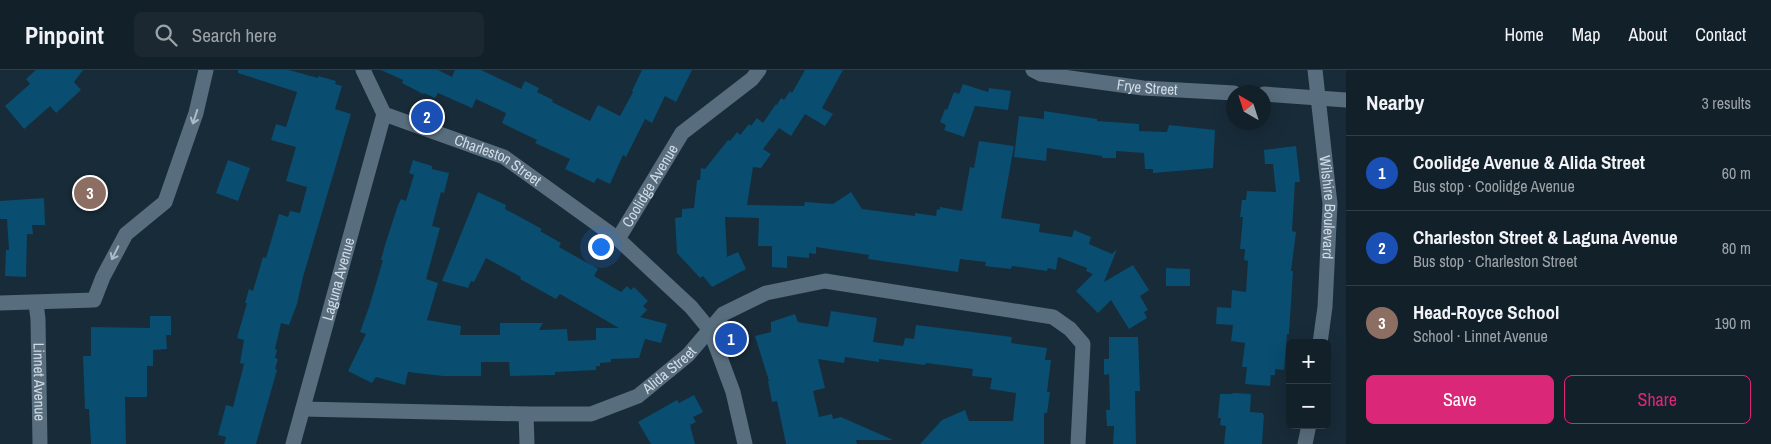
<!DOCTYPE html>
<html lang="en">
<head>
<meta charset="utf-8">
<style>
  body { margin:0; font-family:"Archivo Narrow",sans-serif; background:#1b2832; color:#f1f3f6 }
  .controls { position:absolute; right:15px; bottom:15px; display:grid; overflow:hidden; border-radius:8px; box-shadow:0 5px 20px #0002 }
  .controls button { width:45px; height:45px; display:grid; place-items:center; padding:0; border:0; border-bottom:1px solid #313e47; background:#12202a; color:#f1f3f6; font:25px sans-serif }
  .compass { position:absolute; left:1226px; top:15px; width:45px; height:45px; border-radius:50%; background:#12202a; box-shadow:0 5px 20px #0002; rotate:321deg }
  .you { position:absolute; left:600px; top:176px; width:18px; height:18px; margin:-12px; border:4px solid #fff; border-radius:50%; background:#1a73e8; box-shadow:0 0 0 8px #1a73e833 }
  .badge { display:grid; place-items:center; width:32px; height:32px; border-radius:50%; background:#db2777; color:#fff; font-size:16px; font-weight:700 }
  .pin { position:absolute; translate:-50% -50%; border:2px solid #fff; box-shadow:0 1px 5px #0006 }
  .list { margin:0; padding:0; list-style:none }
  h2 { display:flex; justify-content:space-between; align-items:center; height:65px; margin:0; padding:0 20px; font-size:21px }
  h2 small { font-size:16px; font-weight:400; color:#9ca3a8 }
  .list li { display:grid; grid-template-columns:32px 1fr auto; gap:15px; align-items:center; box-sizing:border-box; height:75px; padding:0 20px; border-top:1px solid #313e47 }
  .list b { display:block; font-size:19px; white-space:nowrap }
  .list p { margin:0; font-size:16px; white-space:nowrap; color:#9ca3a8 }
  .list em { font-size:16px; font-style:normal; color:#9ca3a8 }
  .actions { display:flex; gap:10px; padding:15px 20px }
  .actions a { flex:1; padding:11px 0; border:1px solid #db2777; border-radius:8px; text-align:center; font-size:18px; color:#db2777 }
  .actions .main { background:#db2777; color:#fff }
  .icon { flex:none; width:28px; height:28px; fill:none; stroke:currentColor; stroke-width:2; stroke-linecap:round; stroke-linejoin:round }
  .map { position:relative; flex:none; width:1346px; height:374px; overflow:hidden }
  header { display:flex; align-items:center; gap:30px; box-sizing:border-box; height:70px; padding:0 25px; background:#12202a; border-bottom:1px solid #313e47 }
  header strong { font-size:24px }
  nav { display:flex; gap:28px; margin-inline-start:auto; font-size:18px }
  .search { width:350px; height:45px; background:#1b2832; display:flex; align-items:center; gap:12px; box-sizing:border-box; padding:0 18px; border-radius:8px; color:#9ca3a8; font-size:19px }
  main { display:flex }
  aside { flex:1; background:#12202a }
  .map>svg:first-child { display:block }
  .building { fill:#094d70 }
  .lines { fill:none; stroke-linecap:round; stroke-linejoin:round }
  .minor { stroke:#586d7d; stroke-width:15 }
  .oneway { stroke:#acbbc6 }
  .labels { text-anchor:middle; stroke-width:4; stroke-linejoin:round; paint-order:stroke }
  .street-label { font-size:15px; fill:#d0dce5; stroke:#0a1318 }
</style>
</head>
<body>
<header>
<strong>Pinpoint</strong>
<div class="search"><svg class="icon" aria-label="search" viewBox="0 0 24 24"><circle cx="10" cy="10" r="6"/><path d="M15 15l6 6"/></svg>Search here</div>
<nav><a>Home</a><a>Map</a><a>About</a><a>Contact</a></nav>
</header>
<main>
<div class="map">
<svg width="1346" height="374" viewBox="0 0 1346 374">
  <rect width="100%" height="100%" fill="#182b38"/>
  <g class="building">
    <path d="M36,0h47l-9,12 7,8 -25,23 -6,-7 -26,23 -19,-23 25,-22 -4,-5z"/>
    <path d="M238,0h51l29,8v-2l18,5 -1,3 7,2 -7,23 16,5 -48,163 -6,27 -8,21 -8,-2 -6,26 2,1 -2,8 3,1 -3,10 2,1 -21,74h-32l2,-7 -8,-2 8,-30 7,2 11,-43 -4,-1 4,-23 -7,-2 10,-35h-2l4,-14 4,2 10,-34 3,1 13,-44 9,3 2,-6 10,2 7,-26 -21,-6 10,-34 -25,-7 5,-16 10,3 11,-35 -59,-19z"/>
    <path d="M381,0h57l14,7 3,-7h26l40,19 4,-8 14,7 -2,4 16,8 -1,2 38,19 8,-16 22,11 13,-24 -1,-1 10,-21h50l-16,32 -11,-6 -13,27 -7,-4 -19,38 -3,-2 -13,29 -13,-6 -3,5 -29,-14 5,-10 -35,-16 2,-3 -35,-17 4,-10 -30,-14 -4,9 -34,-15 -3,5 -11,-5 -1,1 -21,-11 1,-3z"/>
    <path d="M805,0h38l-21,38 11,6 -8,12 -20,-12 -14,22 -12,-8 -16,21 8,5 -10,14 -8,-1 -6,38 57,1 1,-4 28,2 18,-12 11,17 53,7v-3l21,3 1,-7 3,1v-3l22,4 8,-44 4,1 5,-27 35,5 -13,72 39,6 -1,8 33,5 2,-7 17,7 -2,7 23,10 5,-5 -13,33 29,-17 16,25 -9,6 8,14 -4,2 3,6 -18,11 -18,-29 -13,13 -22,-22 17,-17 -7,-3 1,-3 -29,-11 -2,13 -8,-2 -1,3 -35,-5 -1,3 -26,-3 1,-4 -26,-3 -2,13 -90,-13 1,-4 -53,-8v7l-7,-1v5l-22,-2v12l-15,-1v-21h-14l1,-28 -34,-1 2,40 11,-5 8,17 -34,18 -9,-11 -3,2 -23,-25 -2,-35 7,-1v-8l12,-1 3,-28h3l1,-12 4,1 23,-29 2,1 7,-9 3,3 9,-11 2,2 6,-8 6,5 13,-19 1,1 4,-7 3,2 6,-9 2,2z"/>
    <path d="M963,14l25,8 1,-4 22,3 -3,19 -33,-4 -11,31 -20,-7 2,-5 -6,-3 5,-13 2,1 7,-18 5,2z"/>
    <path d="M1044,41l53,8v2l42,3v7l28,1 2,-7 46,5 -2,38 -60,5v-4h-8l-1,-16 -28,-2v7h-14v-2l-55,-8 -1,13 -32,-4 5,-41 25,3z"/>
    <path d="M1296,76l4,36h-5l-3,49 4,1 -5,39h2l-4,63h-2l-3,36 -9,-1v6h-4l-1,11 -25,-2 2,-17h-5l3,-24 -14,-2 2,-16 -17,-1 1,-17 14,1 1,-18 14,2 2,-31 -4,-1 1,-11h-5l3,-32h-3l2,-17h4l1,-9 29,1 -3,-28h-8l-1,-14z"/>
    <path d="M228,90l22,8 -12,33 -22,-8z"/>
    <path d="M413,90l19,6v3l17,4 -5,20 -3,-1 -9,34 8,2 -14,51 12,4 -11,37 34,6 -1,9h40v-12h43l-4,7 28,-1 1,12 28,-1v-12h23l-59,-34 -4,5 -36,-20 1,-2 -35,-19 -12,24 -3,-1 -3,7 -26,-7 36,-89 28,13 -1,4 37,20 -2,2 21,12 -2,4 39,22 -4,7 27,16 6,-6 4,4 3,-3 14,14 -5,5 4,4 -7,7 27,7 -6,19 -16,-4 -6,19 -28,1v3l-11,1v3h-4v4l-41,2v3l-45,1 -1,-14h-28v14h-38l-35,-4 -3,13 -29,-8 -4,6 -24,-12 18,-37 -6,-2 9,-25 14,-47h-2l4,-15 13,-40 3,-6 5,2 8,-26 -5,-2z"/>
    <path d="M44,128l1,27h-13l1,9h-6l-1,43 -21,-1 1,-26h3l-2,-31h-7v-18z"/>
    <path d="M1166,198l24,1v17h-24z"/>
    <path d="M831,241l46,7 -4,24 30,4 2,-8 9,1 2,-14 96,12 -1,6 36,5 -2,12h6l-4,32h3l-3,21h-3v31h-124l22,-24 23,-10 4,11h44l3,-28 -26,-4 2,-11 -20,-2 1,-7 -47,-6 -1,2 -38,-5 -8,-1v3l-34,-5 -1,6 -26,-4 7,29 -12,3 6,26 13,-3 1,5 8,-2 52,23h-37l1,4h-71l-9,-43 -5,1 -4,-21h1l-14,-45 16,-4v-10l24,-8 3,8 30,5z"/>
    <path d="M150,246h21v19h-5l1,14 -14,1v16h-6v31h-22l1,47h-35l-2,-35h-4l-2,-53h8v-29l59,1z"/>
    <path d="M1109,267h29l2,54h-5l1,53h-23l1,-18h-7l-1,-16h4l-1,-36 -5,1v-16h5z"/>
    <path d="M1233,323l18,1 -1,18 13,1v2h1l-2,29h-38l2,-18 -6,-1 1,-7h-3l2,-24h12z"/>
    <path d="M694,325l9,17 -10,5 3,5 -6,3 5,19h-44l-13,-22 39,-22 2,3z"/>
  </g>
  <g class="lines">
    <g class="minor">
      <path id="s1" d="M363,0l21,44 120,43 114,82 73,68 19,23 23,62 12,52"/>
      <path id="s2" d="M1033,0l8,4 102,14 91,5"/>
      <path id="s3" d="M1315,0l15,134 -5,103 -5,36"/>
      <path d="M1264,24l82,6"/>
      <path id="s4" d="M618,169l64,-106 70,-54 7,-9"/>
      <path d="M0,233l94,-3 9,-23 23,-43 39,-32 31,-89 10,-43"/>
      <path id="s5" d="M36,233l2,16 2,125"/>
      <path id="s6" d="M303,339l223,5h65l47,-18 50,-41 35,-41 43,-21 59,-12 228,36 17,12 13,15 -5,100"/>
      <path d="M526,344l1,30"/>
      <path id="s7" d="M293,374l91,-330"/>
      <path d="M1305,374l4,-19"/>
    </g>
  </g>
  <defs><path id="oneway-shaft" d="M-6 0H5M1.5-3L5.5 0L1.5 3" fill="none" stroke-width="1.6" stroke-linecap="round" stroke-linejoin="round" transform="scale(1.25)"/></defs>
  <g class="oneway">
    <use href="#oneway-shaft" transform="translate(195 47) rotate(108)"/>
    <use href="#oneway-shaft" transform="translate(115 183) rotate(117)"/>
  </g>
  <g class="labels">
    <g class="street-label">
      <text dy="5" stroke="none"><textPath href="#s2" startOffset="116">Frye Street</textPath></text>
      <text dy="5" stroke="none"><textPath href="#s1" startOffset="172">Charleston Street</textPath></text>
      <text dy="5" stroke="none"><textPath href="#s4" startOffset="62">Coolidge Avenue</textPath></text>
      <text dy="5" stroke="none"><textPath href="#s3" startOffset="138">Wilshire Boulevard</textPath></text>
      <text dy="5" stroke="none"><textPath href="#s7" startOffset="171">Laguna Avenue</textPath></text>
      <text dy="5" stroke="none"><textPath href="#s6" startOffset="379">Alida Street</textPath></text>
      <text dy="5" stroke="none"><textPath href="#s5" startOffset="79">Linnet Avenue</textPath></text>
    </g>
  </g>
</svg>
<div class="controls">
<button>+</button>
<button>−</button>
</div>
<svg class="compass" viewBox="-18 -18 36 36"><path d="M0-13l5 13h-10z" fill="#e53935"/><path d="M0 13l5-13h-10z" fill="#9ca3a8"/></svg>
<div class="you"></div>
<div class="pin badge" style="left:731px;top:269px;background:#1a4fb4">1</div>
<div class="pin badge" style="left:427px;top:47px;background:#1a4fb4">2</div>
<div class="pin badge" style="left:90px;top:123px;background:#8d6e63">3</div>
</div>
<aside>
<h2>Nearby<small>3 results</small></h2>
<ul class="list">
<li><span class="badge" style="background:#1a4fb4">1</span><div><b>Coolidge Avenue &amp; Alida Street</b><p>Bus stop · Coolidge Avenue</p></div><em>60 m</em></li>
<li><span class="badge" style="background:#1a4fb4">2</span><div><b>Charleston Street &amp; Laguna Avenue</b><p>Bus stop · Charleston Street</p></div><em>80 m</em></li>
<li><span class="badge" style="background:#8d6e63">3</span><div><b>Head-Royce School</b><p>School · Linnet Avenue</p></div><em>190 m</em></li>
</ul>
<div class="actions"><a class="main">Save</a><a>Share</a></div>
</aside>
</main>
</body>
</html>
